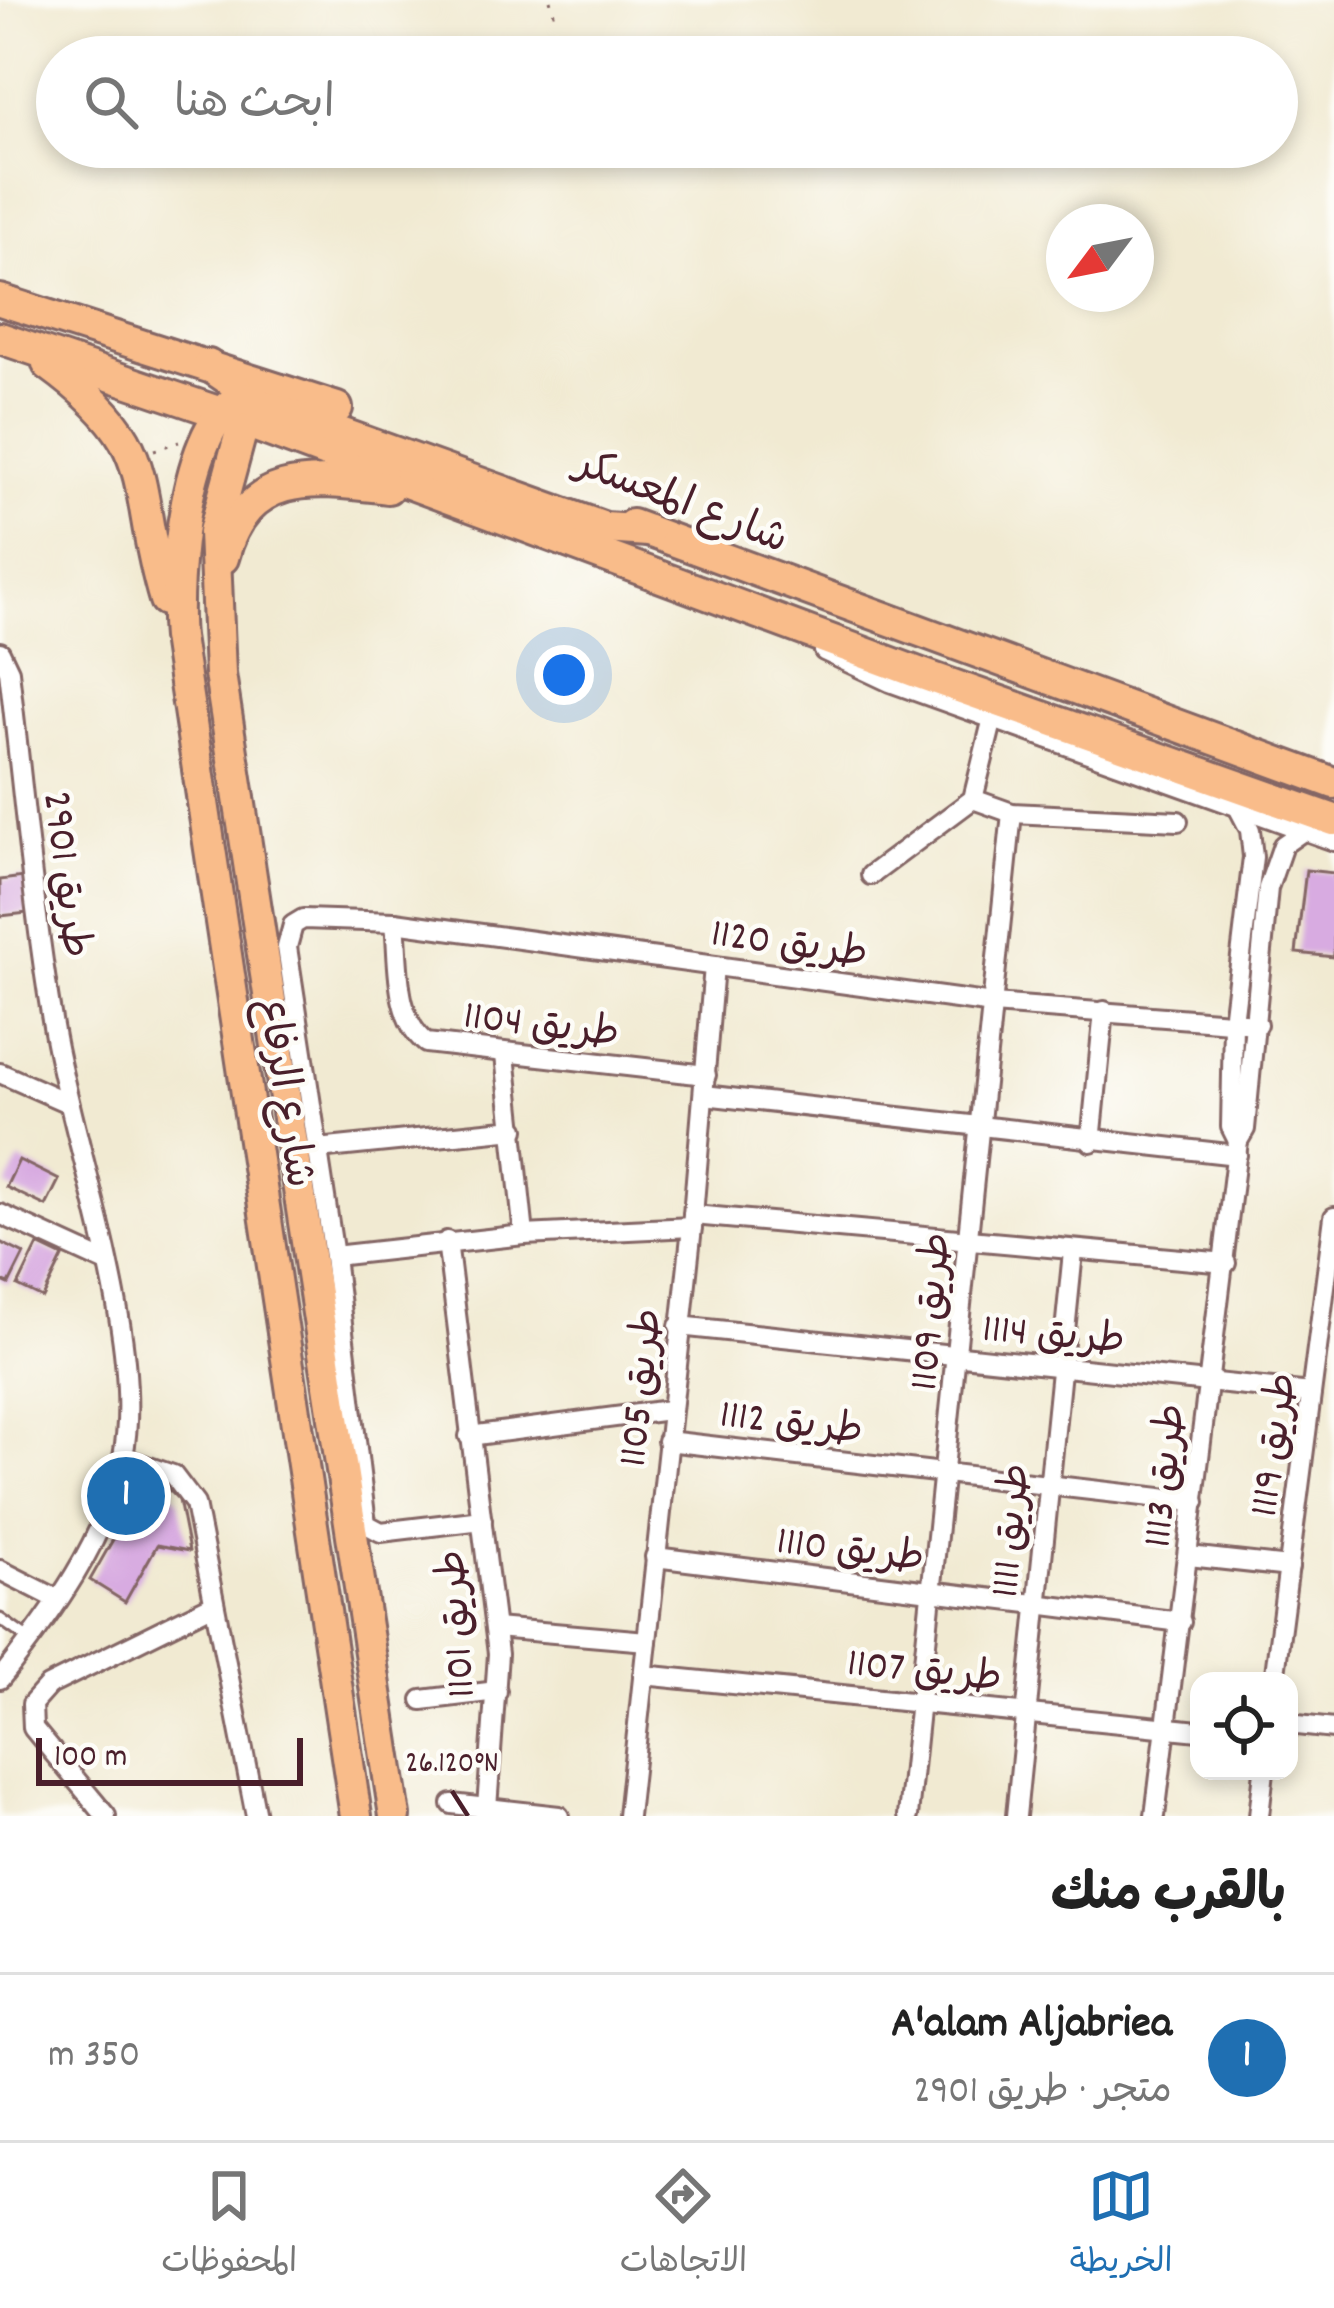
<!DOCTYPE html>
<html lang="ar">
<head>
<meta charset="utf-8">
<style>
  body { margin:0; font-family:Dekko,"Playpen Sans Arabic",sans-serif; background:#f2f2f2; color:#222; direction:rtl }
  .controls { position:absolute; right:36px; bottom:36px; display:grid; overflow:hidden; border-radius:24px; box-shadow:0 6px 18px #0003 }
  .controls button { width:108px; height:108px; display:grid; place-items:center; padding:0; border:0; border-bottom:3px solid #e0e0e0; background:#fff; color:#222; font:60px sans-serif }
  .compass { position:absolute; left:1046px; top:204px; width:108px; height:108px; border-radius:50%; background:#fff; box-shadow:0 6px 18px #0003; rotate:238deg }
  .scale { position:absolute; left:36px; bottom:30px; width:267px; box-sizing:border-box; padding-left:12px; border:6px solid #4a1f2b; border-top:0; font-size:33px; line-height:42px; white-space:nowrap; color:#4a1f2b; -webkit-text-stroke:9px #fdfcf7; paint-order:stroke }
  .you { position:absolute; left:564px; top:675px; width:42px; height:42px; margin:-30px; border:9px solid #fff; border-radius:50%; background:#1a73e8; box-shadow:0 0 0 18px #1a73e833 }
  .badge { display:grid; place-items:center; width:78px; height:78px; border-radius:50%; background:#1f6fb2; color:#fff; font-size:39px; font-weight:700 }
  .pin { position:absolute; translate:-50% -50%; border:6px solid #fff; box-shadow:0 3px 12px #0006 }
  .list { margin:0; padding:0; list-style:none }
  h2 { display:flex; justify-content:space-between; align-items:center; height:156px; margin:0; padding:0 48px; font-size:51px }
  h2 small { font-size:39px; font-weight:400; color:#767676 }
  .list li { display:grid; grid-template-columns:78px 1fr auto; gap:36px; align-items:center; box-sizing:border-box; height:168px; padding:0 48px; border-top:3px solid #e0e0e0 }
  .list b { display:block; font-size:45px; white-space:nowrap }
  .list p { margin:0; font-size:39px; white-space:nowrap; color:#767676 }
  .list em { font-size:39px; font-style:normal; color:#767676 }
  .icon { flex:none; width:66px; height:66px; fill:none; stroke:currentColor; stroke-width:2; stroke-linecap:round; stroke-linejoin:round }
  .map { position:relative; flex:none; width:1334px; height:1816px; overflow:hidden; direction:ltr }
  .search { position:absolute; background:#fff; box-shadow:0 6px 18px #0003; left:36px; right:36px; top:36px; height:132px; display:flex; align-items:center; gap:30px; box-sizing:border-box; padding:0 42px; border-radius:66px; color:#767676; font-size:45px }
  .sheet { height:324px; background:#fff }
  nav { display:flex; justify-content:space-around; align-items:center; box-sizing:border-box; height:168px; border-top:3px solid #e0e0e0; background:#fff; font-size:33px; color:#767676 }
  nav a { display:grid; justify-items:center; gap:6px }
  nav .on { color:#1f6fb2 }
  .map>svg:first-child { display:block }
  .building { fill:#d8abe1 }
  .lines { fill:none; stroke-linecap:round; stroke-linejoin:round }
  .lane-casing { stroke:#846665; stroke-width:15 }
  .street-casing { stroke:#846665; stroke-width:24 }
  .primary-casing { stroke:#846665; stroke-width:36 }
  .path { stroke:#846665; stroke-width:3; stroke-dasharray:3 9; stroke-linecap:butt }
  .lane { stroke:#fff; stroke-width:9 }
  .street { stroke:#fff; stroke-width:18 }
  .primary { stroke:#f9bc8a; stroke-width:30 }
  .ticks { fill:none; stroke:#4a1f2b; stroke-width:4.5 }
  .labels { text-anchor:middle; stroke-width:9; stroke-linejoin:round; paint-order:stroke }
  .street-label { font-size:42px; fill:#4a1f2b; stroke:#fdfcf7 }
  .ticks-label { font-size:30px; text-anchor:middle; fill:#4a1f2b; stroke:#fdfcf7; stroke-width:9; stroke-linejoin:round; paint-order:stroke }
</style>
</head>
<body>
<div class="map">
<svg width="1334" height="1816" viewBox="0 0 1334 1816">
  <rect width="100%" height="100%" fill="#fdfcf7"/>
  <filter id="ink" filterUnits="userSpaceOnUse"><feTurbulence type="fractalNoise" baseFrequency=".00833" numOctaves="2"/><feDisplacementMap in="SourceGraphic" scale="24" xChannelSelector="R" yChannelSelector="G"/><feConvolveMatrix kernelMatrix="1 2 1 2 8 2 1 2 1" color-interpolation-filters="sRGB"/></filter>
  <filter id="wash" filterUnits="userSpaceOnUse"><feTurbulence type="fractalNoise" baseFrequency=".004" numOctaves="4" result="noise"/><feDisplacementMap in="SourceGraphic" scale="48" xChannelSelector="R" yChannelSelector="G"/><feGaussianBlur stdDeviation="2.7" result="paint"/><feColorMatrix in="noise" values="0 0 0 0 0 0 0 0 0 0 0 0 0 0 0 0 0 1.4 0 .05"/><feComposite in="paint" operator="in"/></filter>
  <g filter="url(#wash)">
    <rect width="100%" height="100%" fill="#f1ead2"/>
    <g id="blocks">
      <g class="building">
        <path d="M1306,870l28,3v84l-38,-4z"/>
        <path d="M24,877l4,36 -28,3v-36z"/>
        <path d="M19,1160l40,20 -13,26 -40,-19z"/>
        <path d="M0,1242l24,12 -15,30 -9,-4z"/>
        <path d="M38,1245l25,12 -20,41 -25,-12z"/>
        <path d="M141,1482l24,4 14,14 10,51 -32,-6 -32,57 -35,-22 25,-44 8,-43z"/>
      </g>
    </g>
  </g>
  <g filter="url(#ink)">
    <use href="#blocks" fill-opacity="0" stroke="#846665" stroke-width="3"/>
    <g class="lines">
      <defs>
        <path id="lane" d="M0,1619l30,21"/>
        <g id="street">
          <path d="M824,651l66,31 444,159"/>
          <path d="M0,652l9,19c14,118 24,237 44,355 20,122 93,313 70,431 -16,82 -72,158 -123,222"/>
          <path d="M973,799l39,14 166,8"/>
          <path d="M1238,807l12,23 3,27 -20,165 -2,105 7,14"/>
          <path d="M871,875l102,-76 20,-81"/>
          <path d="M395,922c4,38 -1,96 31,121l280,32"/>
          <path d="M505,1055l19,180"/>
          <path d="M0,1073l68,30"/>
          <path d="M704,1095l533,60"/>
          <path d="M1091,1142l13,-131"/>
          <path d="M318,1149l197,-20"/>
          <path d="M0,1214l105,48"/>
          <path d="M693,1215l533,48"/>
          <path d="M447,1241l51,413 -11,154"/>
          <path d="M334,1256l190,-21 168,-8"/>
          <path d="M679,1326l632,67"/>
          <path d="M469,1436l200,-26"/>
          <path d="M667,1441l528,61"/>
          <path d="M123,1458l50,17 22,29 61,312"/>
          <path d="M482,1520l-101,12 -15,-8 -32,-268 -47,-309 6,-22 10,-6 92,3 598,82 264,20"/>
          <path d="M1189,1556l100,11"/>
          <path d="M655,1557l526,65"/>
          <path d="M0,1570l57,29"/>
          <path d="M495,1628l152,13"/>
          <path d="M643,1675l556,56"/>
          <path d="M1274,1681l60,-464"/>
          <path d="M422,1700l75,-9"/>
          <path d="M1289,1724l45,5"/>
          <path d="M452,1804l107,12"/>
          <path d="M106,1816l-73,-88 -1,-24 16,-18 164,-81"/>
          <path d="M628,1816l64,-589 22,-261"/>
          <path d="M908,1816l104,-1003"/>
          <path d="M1016,1816l57,-564"/>
          <path d="M1155,1816l83,-675 7,-12 23,-241 15,-43 20,-14"/>
          <path d="M1259,1816l5,-45"/>
        </g>
        <g id="primary">
          <path d="M0,300l337,108"/>
          <path d="M0,338l221,75 698,260 415,147"/>
          <path d="M48,364c116,84 81,116 117,236"/>
          <path d="M208,365l25,17 14,28 -33,122 6,142 175,1142"/>
          <path d="M632,525l702,258"/>
          <path d="M223,558c24,-90 91,-79 165,-70"/>
          <path d="M356,1816l-178,-1179c-5,-53 6,-220 65,-239l362,130 43,3"/>
        </g>
      </defs>
      <use href="#lane" class="lane-casing"/>
      <use href="#street" class="street-casing"/>
      <use href="#primary" class="primary-casing"/>
      <g class="path">
        <path d="M550,0l5,17"/>
        <path d="M154,450l25,-8"/>
      </g>
      <use href="#lane" class="lane"/>
      <use href="#street" class="street"/>
      <use href="#primary" class="primary"/>
    </g>
  </g>
  <path class="ticks" d="M452,1791l16,25"/>
  <g class="labels">
    <g class="street-label">
      <text transform="translate(683 498) rotate(21)" y="15">شارع المعسكر</text>
      <text transform="translate(70 874) rotate(83)" y="15">طريق 2901</text>
      <text transform="translate(790 940) rotate(8)" y="15">طريق 1120</text>
      <text transform="translate(542 1021) rotate(7)" y="15">طريق 1104</text>
      <text transform="translate(289 1092) rotate(81)" y="15">شارع الرفاع</text>
      <text transform="translate(927 1311) rotate(-85)" y="15">طريق 1109</text>
      <text transform="translate(1054 1331) rotate(5)" y="15">طريق 1114</text>
      <text transform="translate(637 1387) rotate(-84)" y="15">طريق 1105</text>
      <text transform="translate(792 1419) rotate(7)" y="15">طريق 1112</text>
      <text transform="translate(1270 1444) rotate(-82)" y="15">طريق 1119</text>
      <text transform="translate(1161 1475) rotate(-84)" y="15">طريق 1113</text>
      <text transform="translate(1007 1530) rotate(-85)" y="15">طريق 1111</text>
      <text transform="translate(851 1546) rotate(7)" y="15">طريق 1110</text>
      <text transform="translate(453 1624) rotate(-94)" y="15">طريق 1101</text>
      <text transform="translate(925 1667) rotate(6)" y="15">طريق 1107</text>
    </g>
  </g>
  <g class="ticks-label">
    <text x="452" y="1771">26.120°N</text>
  </g>
</svg>
<div class="controls">
<button><svg class="icon" aria-label="locate" viewBox="0 0 24 24"><circle cx="12" cy="12" r="6"/><path d="M12 2v4M12 18v4M2 12h4M18 12h4"/></svg></button>
</div>
<svg class="compass" viewBox="-18 -18 36 36"><path d="M0-13l5 13h-10z" fill="#e53935"/><path d="M0 13l5-13h-10z" fill="#767676"/></svg>
<div class="scale">100 m</div>
<div class="you"></div>
<div class="pin badge" style="left:126px;top:1496px">1</div>
<div class="search"><svg class="icon" aria-label="search" viewBox="0 0 24 24"><circle cx="10" cy="10" r="6"/><path d="M15 15l6 6"/></svg>ابحث هنا</div>
</div>
<section class="sheet">
<h2>بالقرب منك<small></small></h2>
<ul class="list">
<li><span class="badge">1</span><div><b>A'alam Aljabriea</b><p>متجر · طريق 2901</p></div><em>350 m</em></li>
</ul>
</section>
<nav>
<a class="on"><svg class="icon" aria-label="map" viewBox="0 0 24 24"><path d="M3 6l6-2 6 2 6-2v14l-6 2-6-2-6 2zM9 4v14M15 6v14"/></svg>الخريطة</a>
<a><svg class="icon" aria-label="directions" viewBox="0 0 24 24"><path d="M12 3l9 9-9 9-9-9zM9 14v-3h6M13 9l2 2-2 2"/></svg>الاتجاهات</a>
<a><svg class="icon" aria-label="saved" viewBox="0 0 24 24"><path d="M7 4h10v16l-5-4-5 4z"/></svg>المحفوظات</a>
</nav>
</body>
</html>
